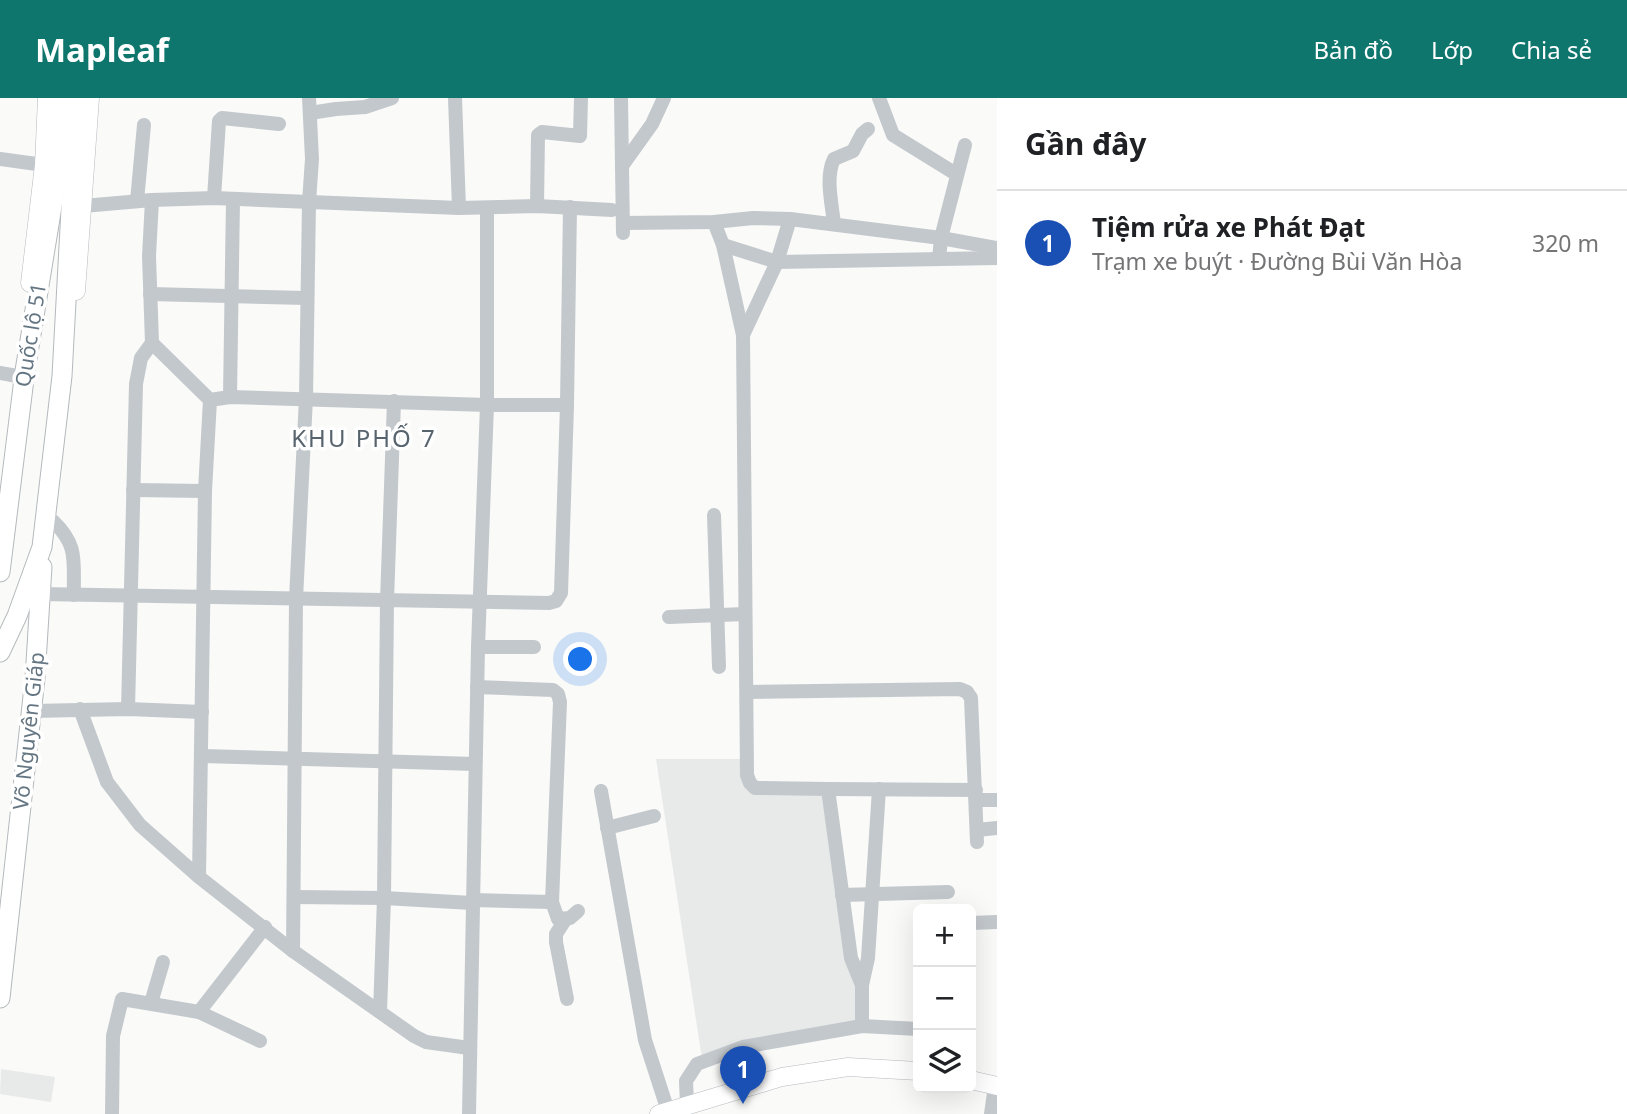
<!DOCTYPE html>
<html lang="vi">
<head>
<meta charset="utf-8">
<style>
  body { margin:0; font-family:"Noto Sans",sans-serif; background:#f2f2f2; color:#202124 }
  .controls { position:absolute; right:21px; bottom:21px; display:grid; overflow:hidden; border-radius:10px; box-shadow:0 7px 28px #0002 }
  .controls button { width:63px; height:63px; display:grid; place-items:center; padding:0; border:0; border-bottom:2px solid #e0e0e0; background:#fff; color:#202124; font:35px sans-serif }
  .you { position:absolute; left:581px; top:562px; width:24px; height:24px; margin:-18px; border:5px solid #fff; border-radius:50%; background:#1a73e8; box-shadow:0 0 0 10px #1a73e833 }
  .badge { display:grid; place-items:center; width:46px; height:46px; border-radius:50%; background:#0f766e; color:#fff; font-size:23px; font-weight:700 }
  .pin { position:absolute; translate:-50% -58px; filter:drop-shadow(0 2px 4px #0008) }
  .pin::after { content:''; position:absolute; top:37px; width:24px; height:21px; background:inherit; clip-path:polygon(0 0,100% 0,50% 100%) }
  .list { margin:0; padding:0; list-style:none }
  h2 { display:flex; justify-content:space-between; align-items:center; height:91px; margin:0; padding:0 28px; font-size:30px }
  h2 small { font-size:23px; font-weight:400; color:#757577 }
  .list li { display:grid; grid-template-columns:46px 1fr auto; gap:21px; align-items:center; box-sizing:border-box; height:105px; padding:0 28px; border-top:2px solid #e0e0e0 }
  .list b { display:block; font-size:26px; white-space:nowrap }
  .list p { margin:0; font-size:23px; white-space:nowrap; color:#757577 }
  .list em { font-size:23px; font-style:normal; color:#757577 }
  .icon { flex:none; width:38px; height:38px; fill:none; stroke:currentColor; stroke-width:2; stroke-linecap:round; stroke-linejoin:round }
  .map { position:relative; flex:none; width:997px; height:1016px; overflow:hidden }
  header { display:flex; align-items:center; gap:42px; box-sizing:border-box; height:98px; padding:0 35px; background:#0f766e; color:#fff }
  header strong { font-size:33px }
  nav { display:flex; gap:38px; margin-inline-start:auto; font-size:24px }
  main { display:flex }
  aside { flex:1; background:#fff }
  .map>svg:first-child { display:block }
  .built { fill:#e8e9e9 }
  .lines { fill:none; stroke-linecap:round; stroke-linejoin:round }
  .major-casing { stroke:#b5babe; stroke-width:19 }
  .highway-casing { stroke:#b4b9bd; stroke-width:21 }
  .minor { stroke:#c3c8cc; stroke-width:14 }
  .major { stroke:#fff; stroke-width:18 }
  .highway { stroke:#fff; stroke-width:19 }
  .labels { text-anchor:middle; stroke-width:7; stroke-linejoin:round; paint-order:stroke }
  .street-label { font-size:21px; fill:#657683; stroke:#fff }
  .quarter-label { font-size:24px; letter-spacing:2px; fill:#57646e; stroke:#fff }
</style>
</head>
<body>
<header>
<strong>Mapleaf</strong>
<nav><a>Bản đồ</a><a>Lớp</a><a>Chia sẻ</a></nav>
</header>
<main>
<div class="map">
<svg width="997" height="1016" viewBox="0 0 997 1016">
  <rect width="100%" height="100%" fill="#fafaf8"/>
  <g class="built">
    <path d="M656,661h91l3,24 78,6 34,233 -160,37z"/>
    <path d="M1,971l54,8 -4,25 -51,-8z"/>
  </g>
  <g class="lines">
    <defs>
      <g id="major">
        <path d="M30,185l14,-118 3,-67"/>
        <path d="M76,193l14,-193"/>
        <path d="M971,982l26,6"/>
        <path d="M659,1016l123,-37 66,-10 70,4"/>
      </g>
      <g id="highway">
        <path d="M0,474l25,-201 28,-171 6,-102"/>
        <path d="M0,554l17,-36 25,-69 20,-171 15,-278"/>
        <path d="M0,900l35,-320 7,-111"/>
      </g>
    </defs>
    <use href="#major" class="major-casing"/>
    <use href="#highway" class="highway-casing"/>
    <g class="minor">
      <path d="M455,0l4,110"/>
      <path d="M621,0l2,135"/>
      <path d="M879,0l14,37 63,39"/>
      <path d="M310,15l26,-4 29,-2 27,-9"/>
      <path d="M0,61l44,6"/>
      <path d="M622,68l30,-42 12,-26"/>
      <path d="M214,100l5,-77 3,-3 57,6"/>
      <path d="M152,102l-3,56 3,87 58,57 -5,91 -6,386"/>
      <path d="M137,103l7,-76"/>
      <path d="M83,108l69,-6 62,-2 245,10 78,-2 75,4"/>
      <path d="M537,108l1,-71 4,-3 38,4 1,-38"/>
      <path d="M714,124l9,23 20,90 4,440 3,8 5,5 73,1 23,169 11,27"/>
      <path d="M623,125l91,-1 39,-4 37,1 151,19 56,10"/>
      <path d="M834,126c-2,-20 -9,-47 0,-65l19,-8 9,-17 6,-5"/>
      <path d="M723,147l54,17 220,-4"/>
      <path d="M939,161l2,-21 24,-93"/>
      <path d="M150,196l157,4"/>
      <path d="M743,237l34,-73 13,-43"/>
      <path d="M0,275l17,3"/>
      <path d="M230,299l3,-198"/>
      <path d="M210,302l20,-3 257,8h80"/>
      <path d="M133,392l72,1"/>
      <path d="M714,417l5,152"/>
      <path d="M53,423c26,25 20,40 21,74"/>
      <path d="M40,496l509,9 7,-2 5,-8 6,-188 3,-198"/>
      <path d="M669,519l76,-3"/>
      <path d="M478,549h56"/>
      <path d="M747,594l213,-3 7,3 4,6 6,144"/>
      <path d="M80,611l27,73 33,43 59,52 94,74 121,85 12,6 43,6"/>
      <path d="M128,611l8,-325 5,-26 11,-15"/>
      <path d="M32,613l96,-2 74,3"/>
      <path d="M202,658l273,8"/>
      <path d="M828,691l148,1"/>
      <path d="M601,693l44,249 23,71"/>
      <path d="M976,702h21"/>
      <path d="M607,730l47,-12"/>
      <path d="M977,732l20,-2"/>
      <path d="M842,797l106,-3"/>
      <path d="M295,799l89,1 88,5"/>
      <path d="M472,802l80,2 8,-200 -2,-8 -5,-4 -76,-3"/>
      <path d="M552,804l6,17 12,-1 8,-7"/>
      <path d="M565,822l-9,14v8l11,57"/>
      <path d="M971,825l26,-1"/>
      <path d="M293,853l3,-352 10,-201 3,-196 3,-43 -3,-61"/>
      <path d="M151,905l12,-41"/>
      <path d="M199,914l61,29"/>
      <path d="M380,914l4,-114 3,-297 7,-200"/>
      <path d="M862,928v-41l6,-27 11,-169"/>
      <path d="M687,1007l-1,-24 11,-17 46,-17 119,-21 56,3"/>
      <path d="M112,1016l1,-78 9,-37 77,13 66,-85"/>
      <path d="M469,1016l9,-467 9,-242v-197"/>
      <path d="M991,1016l4,-28"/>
    </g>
    <use href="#major" class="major"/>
    <use href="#highway" class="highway"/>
  </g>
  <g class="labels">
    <g class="street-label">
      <text transform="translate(31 237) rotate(-81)" y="7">Quốc lộ 51</text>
      <text transform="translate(29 633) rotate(-84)" y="7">Võ Nguyên Giáp</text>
    </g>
    <g class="quarter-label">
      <text x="364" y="349">KHU PHỐ 7</text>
    </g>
  </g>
</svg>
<div class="controls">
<button>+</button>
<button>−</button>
<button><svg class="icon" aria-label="layers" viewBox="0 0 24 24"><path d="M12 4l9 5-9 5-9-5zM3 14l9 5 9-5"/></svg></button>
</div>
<div class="you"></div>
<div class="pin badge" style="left:743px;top:1006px;background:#1a4fb4">1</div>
</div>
<aside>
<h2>Gần đây<small></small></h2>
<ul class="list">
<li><span class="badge" style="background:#1a4fb4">1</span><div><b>Tiệm rửa xe Phát Đạt</b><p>Trạm xe buýt · Đường Bùi Văn Hòa</p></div><em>320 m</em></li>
</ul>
</aside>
</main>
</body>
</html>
